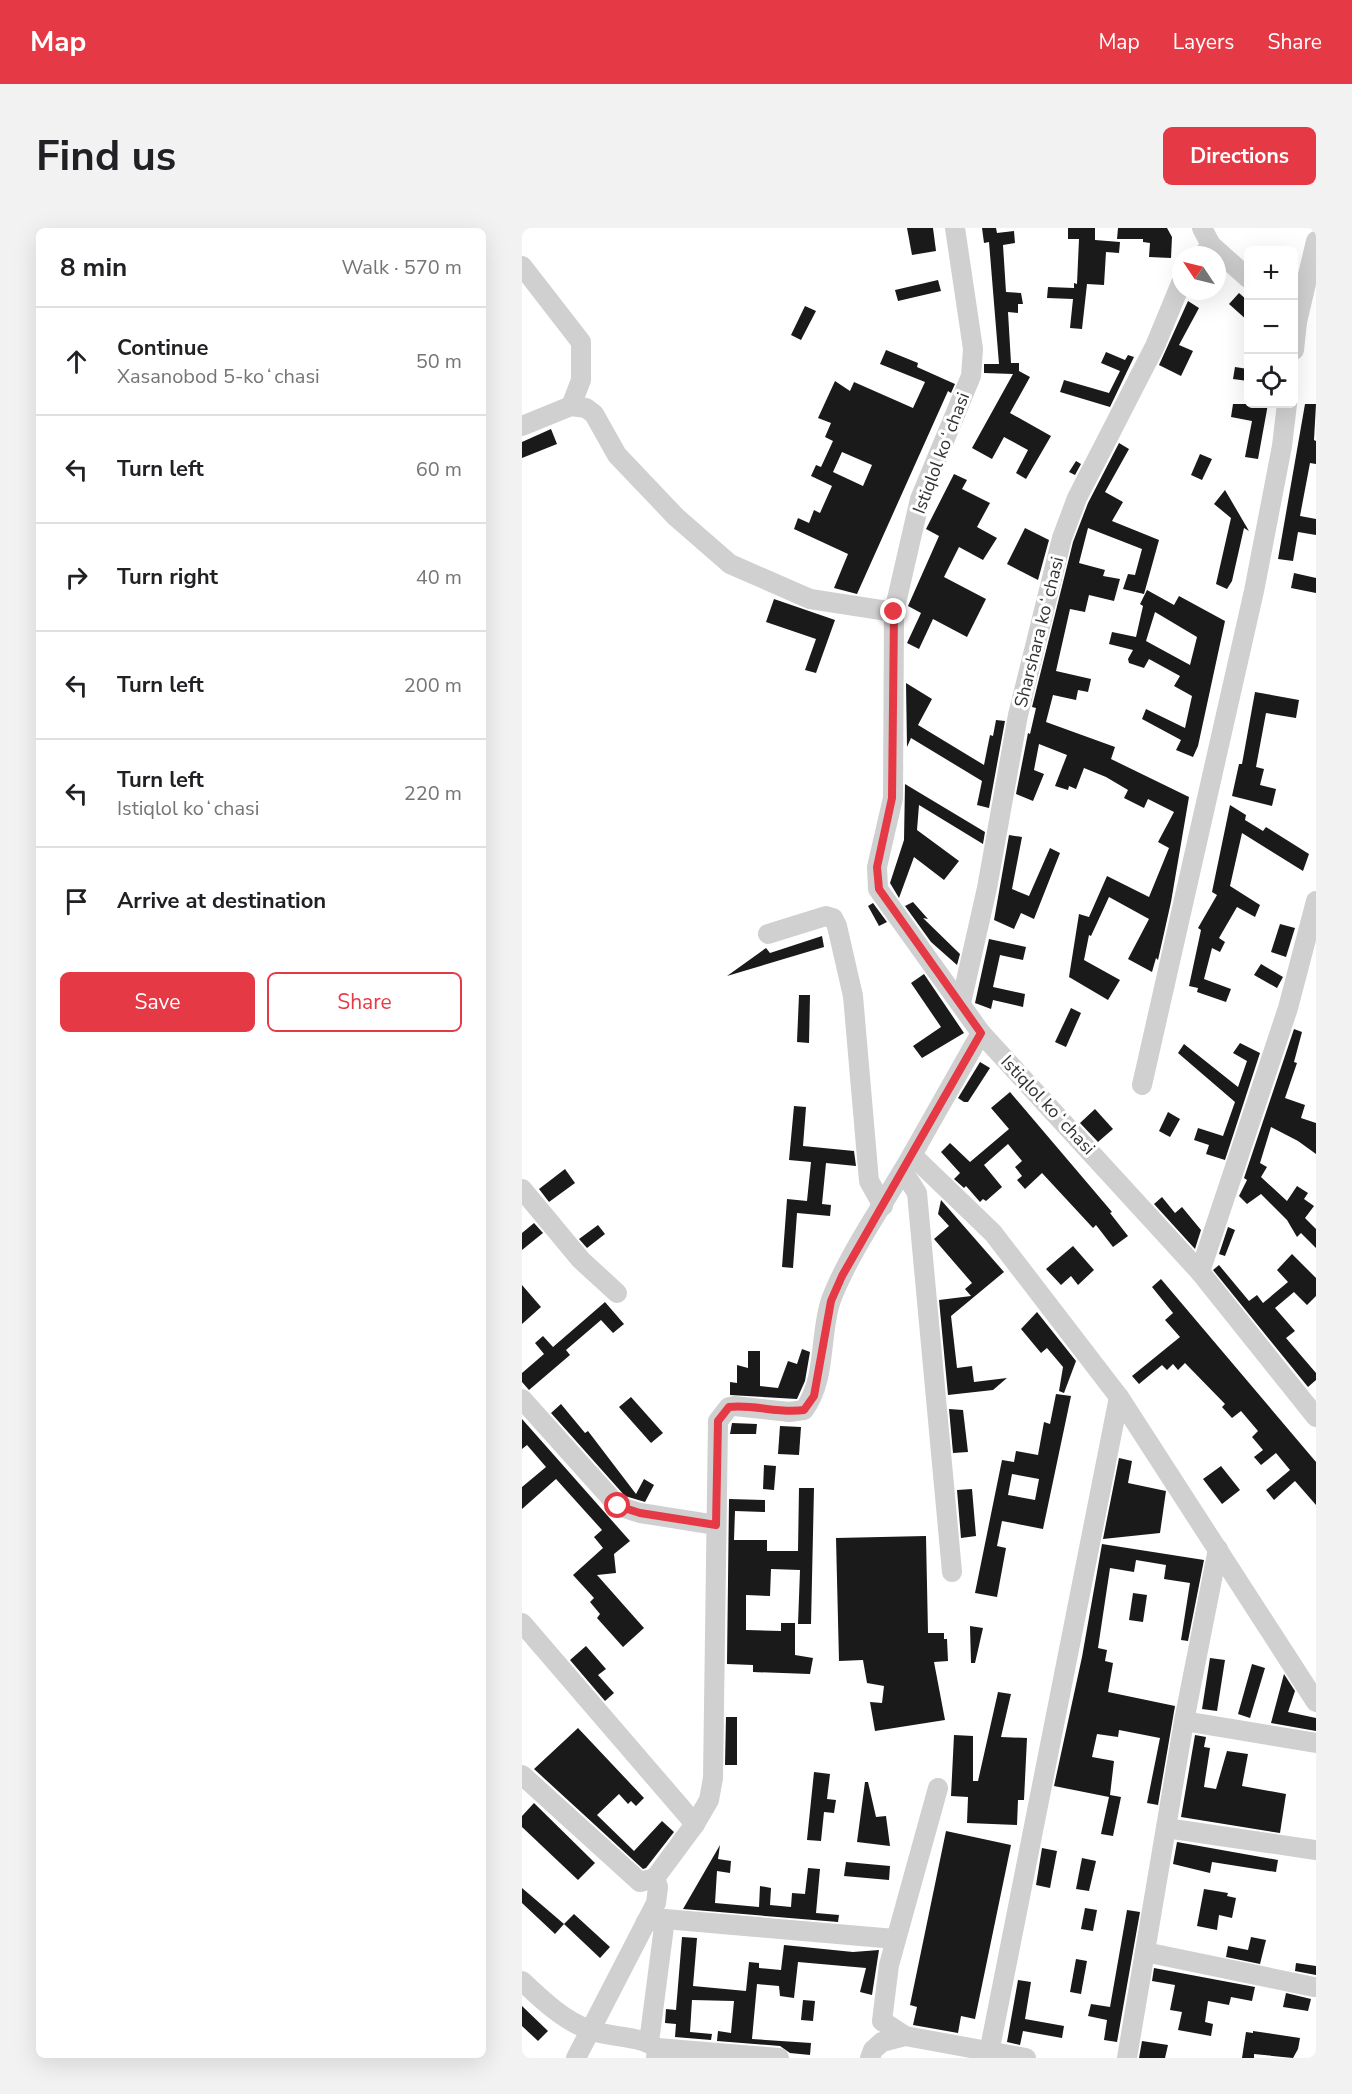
<!DOCTYPE html>
<html lang="en">
<head>
<meta charset="utf-8">
<style>
  body { margin:0; font-family:"Nunito Sans",sans-serif; background:#f2f2f2; color:#202124 }
  .controls { position:absolute; right:18px; top:18px; display:grid; overflow:hidden; border-radius:9px; box-shadow:0 6px 24px #0002 }
  .controls button { width:54px; height:54px; display:grid; place-items:center; padding:0; border:0; border-bottom:2px solid #e0e0e0; background:#fff; color:#202124; font:30px sans-serif }
  .compass { position:absolute; left:650px; top:18px; width:54px; height:54px; border-radius:50%; background:#fff; box-shadow:0 6px 24px #0002; rotate:305deg }
  .stop { position:absolute; width:18px; height:18px; margin:-14px; border:4px solid #e63946; border-radius:50%; background:#fff }
  .stop.end { background:#e63946; border-color:#fff; box-shadow:0 2px 6px #0008 }
  .list { margin:0; padding:0; list-style:none }
  h2 { display:flex; justify-content:space-between; align-items:center; height:78px; margin:0; padding:0 24px; font-size:26px }
  h2 small { font-size:20px; font-weight:400; color:#757577 }
  .list li { display:grid; grid-template-columns:39px 1fr auto; gap:18px; align-items:center; box-sizing:border-box; height:108px; padding:0 24px; border-top:2px solid #e0e0e0 }
  .list b { display:block; font-size:22px; white-space:nowrap }
  .list p { margin:0; font-size:20px; white-space:nowrap; color:#757577 }
  .list em { font-size:20px; font-style:normal; color:#757577 }
  .actions { display:flex; gap:12px; padding:18px 24px }
  .actions a { flex:1; padding:14px 0; border:2px solid #e63946; border-radius:9px; text-align:center; font-size:21px; color:#e63946 }
  .actions .main { background:#e63946; color:#fff }
  .icon { flex:none; width:33px; height:33px; fill:none; stroke:currentColor; stroke-width:2; stroke-linecap:round; stroke-linejoin:round }
  .map { position:relative; flex:none; width:794px; height:1830px; overflow:hidden; border-radius:9px }
  header { display:flex; align-items:center; gap:36px; box-sizing:border-box; height:84px; padding:0 30px; background:#e63946; color:#fff }
  header strong { font-size:28px }
  nav { display:flex; gap:33px; margin-inline-start:auto; font-size:21px }
  .intro { display:flex; align-items:center; justify-content:space-between; box-sizing:border-box; height:144px; padding:0 36px }
  h1 { margin:0; font-size:42px }
  .button { padding:15px 27px; border-radius:9px; background:#e63946; color:#fff; font-size:21px; font-weight:700 }
  main { display:flex; gap:36px; padding:0 36px }
  aside { flex:1; background:#fff; border-radius:9px; box-shadow:0 6px 24px #0002 }
  .map>svg:first-child { display:block }
  .building { fill:#1a1a1a; fill-rule:evenodd }
  .lines { fill:none; stroke-linecap:round; stroke-linejoin:round }
  .minor { stroke:#d0d0d0; stroke-width:20 }
  .route { stroke:#e63946; stroke-width:8 }
  .labels { text-anchor:middle; stroke-width:6; stroke-linejoin:round; paint-order:stroke }
  .street-label { font-size:18px; fill:#333; stroke:#fff }
</style>
</head>
<body>
<header>
<strong>Map</strong>
<nav><a>Map</a><a>Layers</a><a>Share</a></nav>
</header>
<div class="intro"><h1>Find us</h1><a class="button">Directions</a></div>
<main>
<aside>
<h2>8 min<small>Walk · 570 m</small></h2>
<ul class="list">
<li><svg class="icon" aria-label="ahead" viewBox="0 0 24 24"><path d="M12 20V5M6 11l6-6 6 6"/></svg><div><b>Continue</b><p>Xasanobod 5-koʻchasi</p></div><em>50 m</em></li>
<li><svg class="icon" aria-label="left" viewBox="0 0 24 24"><path d="M17 20v-9H6M10 6l-5 5 5 5"/></svg><div><b>Turn left</b></div><em>60 m</em></li>
<li><svg class="icon" aria-label="right" viewBox="0 0 24 24"><path d="M7 20v-9h11M14 6l5 5-5 5"/></svg><div><b>Turn right</b></div><em>40 m</em></li>
<li><svg class="icon" aria-label="left" viewBox="0 0 24 24"><path d="M17 20v-9H6M10 6l-5 5 5 5"/></svg><div><b>Turn left</b></div><em>200 m</em></li>
<li><svg class="icon" aria-label="left" viewBox="0 0 24 24"><path d="M17 20v-9H6M10 6l-5 5 5 5"/></svg><div><b>Turn left</b><p>Istiqlol koʻchasi</p></div><em>220 m</em></li>
<li><svg class="icon" aria-label="arrive" viewBox="0 0 24 24"><path d="M6 21V4h12l-3 4 3 4H6"/></svg><div><b>Arrive at destination</b></div></li>
</ul>
<div class="actions"><a class="main">Save</a><a>Share</a></div>
</aside>
<div class="map">
<svg width="794" height="1830" viewBox="0 0 794 1830">
  <rect width="100%" height="100%" fill="#fff"/>
  <g class="building">
    <path d="M385,0h26l3,23 -24,4z"/>
    <path d="M460,0h14l1,5 17,-2 1,12 -12,2 3,47 15,1 2,11h-5v9l-10,-1 3,51h8v8l11,6 -20,36 41,23 -25,43 -10,-6 12,-23 -24,-13 -12,22 -20,-11 41,-74 -29,-1v-9h15l-10,-122 -5,1z"/>
    <path d="M546,0h27v12l25,2 -1,11 -13,-1 -2,33 -17,-1 -5,45 -12,-1 3,-29 -26,-1 1,-11 26,1v-5l3,1 2,-45h-11z"/>
    <path d="M596,0h49l5,9 -1,21 -22,-1 1,-14 -7,-1v-3h-26z"/>
    <path d="M416,52l3,11 -43,10 -3,-11z"/>
    <path d="M717,65l9,8v20l-19,-17z"/>
    <path d="M666,73l11,7 -20,37 14,6 -12,25 -22,-11z"/>
    <path d="M283,78l11,5 -15,29 -10,-5z"/>
    <path d="M364,122l32,13 -1,4 38,17 -4,9 -3,-2 -91,203 -23,-6 14,-34 -54,-25 4,-11 11,5 5,-13 6,3 12,-27 -21,-10 5,-11 5,2 12,-26 -8,-4 6,-14 -13,-5 17,-37 15,10 4,-9 59,26 12,-26 -45,-18zM320,224l30,13 -9,21 -30,-14z"/>
    <path d="M584,124l19,8 3,-5 6,2 -24,50 -50,-15 4,-12 45,13 11,-22 -19,-8z"/>
    <path d="M713,139l13,2v12l-15,-2z"/>
    <path d="M711,176h35l-10,55 -13,-2 7,-36 -21,-4z"/>
    <path d="M783,176h11l-2,36 2,1v23l-6,-1 -10,53 16,3v16l-18,-3 -5,29 -15,-2z"/>
    <path d="M29,201l6,15 -35,14v-16z"/>
    <path d="M597,215l10,6 -24,43 18,10 -11,19 47,19 -15,54 -21,-5 5,-15 7,1 7,-26 -54,-21 -9,35 26,7 -2,6 17,3 -6,22 -25,-6 -4,17 -15,-3 -14,62 35,8 -3,13 -10,-2 -2,10 -23,-5 -7,27 69,25 -4,12 78,38 -18,105 -13,58 -2,-2 -4,14 -24,-13 21,-40 -40,-22 -18,39 -2,-1 -5,25 36,20 -12,20 -39,-23 10,-63 10,3 18,-41 42,21 20,-49 -11,-6 16,-30 -26,-13 -4,9 -20,-10 4,-8 -22,-13 -22,-9 -8,21 -7,-3 -1,4 -13,-4 12,-31 -28,-11 -5,26 10,4 -11,27 -17,-7 12,-61 2,1 6,-26 -4,-1 41,-165 15,-39z"/>
    <path d="M678,226l12,5 -10,21 -11,-5z"/>
    <path d="M554,233l5,3 -6,11 -6,-3z"/>
    <path d="M432,246l13,6 -5,9 28,14 -13,24 20,11 -14,22 -24,-13 -15,30 42,22 -19,38 -34,-18 -14,30 -12,-6 14,-30 -13,-7 31,-70 -13,-7z"/>
    <path d="M703,262l24,41 -5,-3 -12,53 -5,8 -11,-5 15,-66 -17,-14z"/>
    <path d="M503,300l24,12 -11,40 -31,-16z"/>
    <path d="M772,345l22,5v15l-25,-5z"/>
    <path d="M625,362l27,15 5,-9 46,25 -27,125 -5,11 -17,-7 5,-10 -39,-21 4,-10 39,19 7,-32 -18,-10 6,-10 -31,-17 -5,9 -15,-5 -1,-4 5,-9 -24,-6 3,-12 24,5 7,-31 -3,-2zM633,384l42,25 -7,28 -44,-24z"/>
    <path d="M252,371l61,21 -19,53 -11,-3 11,-31 -50,-17z"/>
    <path d="M384,455l26,16 -14,26 66,40 6,-30 3,1 3,-16 9,1 -16,87 -12,-3 5,-24 -71,-43 -4,9z"/>
    <path d="M733,464l44,8 -3,18 -30,-5 -10,54 8,2 -4,16 16,4 -4,17 -40,-10 7,-32h3z"/>
    <path d="M383,556l80,48 -2,12 -64,-39 -2,25 42,31 -15,19 -30,-23 -15,41 -9,-15 14,-43z"/>
    <path d="M708,577l16,10 -1,5 18,11 3,-4 43,27 -6,17 -61,-38 -12,53 30,19 -5,12 -18,-10 -18,31 6,4 -5,10 -8,-4 -8,31 27,10 -5,13 -29,-10 1,-4 -9,-2 12,-56 -3,-2 19,-33 -5,-3z"/>
    <path d="M487,607l13,2 -10,52 17,7 21,-48 10,5 -26,66 -13,-6 -7,16 -20,-9z"/>
    <path d="M391,674l15,17 -5,-1 37,36 -3,11 -26,-23 -26,-36z"/>
    <path d="M351,675l14,19 -8,4 -11,-20z"/>
    <path d="M758,696l15,4 -9,29 -15,-5z"/>
    <path d="M300,708l2,11 -97,29 39,-28 4,5z"/>
    <path d="M467,711l37,8 -3,13 -23,-5 -7,32 32,7 -2,13 -30,-7 -2,9 -16,-6z"/>
    <path d="M739,736l22,13 -6,11 -23,-13z"/>
    <path d="M402,746l40,59 -42,25 -9,-12 28,-19 -30,-44z"/>
    <path d="M277,767h11l-1,48 -12,-1z"/>
    <path d="M549,780l10,5 -15,34 -11,-5z"/>
    <path d="M772,801l8,3 -8,30 3,1 -12,35 20,7 -4,13 15,5v31l-18,-13 -27,-14 -11,36 7,4 -6,10 26,24 10,-15 11,7 -4,6 10,7 -9,12 11,11v19l-15,-15 -4,4 -10,-17 -26,-26 -14,10 -8,-8 8,-16 -3,-2z"/>
    <path d="M718,815l20,10 -35,107 -19,-6 3,-9 -15,-5 4,-12 25,8 12,-34 -57,-49 6,-9 54,43 9,-26 -14,-8z"/>
    <path d="M458,834l10,6 -22,34h-4l-6,-4z"/>
    <path d="M488,864l102,120 -2,1 18,23 -15,11 -17,-22 -3,3 -51,-55 -17,16 -8,-9 5,-4 -7,-9 7,-6 -14,-17 -24,21 18,22 -16,14 -3,-2 -3,3 -14,-16 -2,2 -10,-9 6,-6 -19,-21 9,-9 20,19 39,-33 -18,-21z"/>
    <path d="M272,878l12,1 -3,39 51,5 2,15 -30,-3 -4,41 9,1 -1,11 -33,-3 -4,55 -11,-1 5,-68 20,2 4,-39 -22,-2z"/>
    <path d="M573,881l18,20 -15,13 -18,-19z"/>
    <path d="M646,884l12,7 -10,18 -11,-6z"/>
    <path d="M43,941l10,14 -26,19 -10,-13z"/>
    <path d="M640,969l13,16 7,-6 19,23 -6,19 -41,-45z"/>
    <path d="M419,972l63,72 -53,44 6,52 15,-2 2,16 33,-4 -14,12 -45,5 -9,-95 32,-4 -6,-7 7,-6 -38,-44 15,-13 -11,-12z"/>
    <path d="M12,995l9,10 -21,17v-17z"/>
    <path d="M76,997l7,9 -18,14 -8,-9z"/>
    <path d="M706,999l7,3 -10,26 -6,-2z"/>
    <path d="M551,1018l21,24 -16,15 -7,-9 -10,9 -15,-16z"/>
    <path d="M770,1026l24,24v18l-9,9 -13,-13 -19,16 20,23 -9,7 30,35v7l-8,7 -95,-117 6,-5 30,36 8,-6 6,8 25,-21 -11,-12z"/>
    <path d="M639,1051l155,183v43l-21,-24 -21,19 -8,-10 24,-20 -14,-17 -15,12 -7,-8 9,-7 -11,-13 6,-6 -17,-20 -9,7 -10,-11 3,-3 -40,-41 -7,7 -5,-6 -6,6 -5,-5 -23,19 -7,-8 48,-39 -15,-17 8,-7 -21,-26z"/>
    <path d="M0,1057l19,22 -19,17z"/>
    <path d="M83,1074l19,22 -11,9 -12,-13 -35,30 4,5 -41,35 -7,-8v-9l22,-19 -9,-11 8,-7 10,11z"/>
    <path d="M515,1084l39,49 -12,32 -5,-2 4,-24 -16,-19 -6,5 -20,-24z"/>
    <path d="M280,1121l8,3 -5,29 -8,18 -67,-4v-13l7,1v-18l11,3v-17h12v35l18,2 10,-27 9,3z"/>
    <path d="M534,1166l15,2 -28,133 -41,-8 -5,25 9,2 -9,49 -22,-4 27,-133 12,2 2,-11 22,4 6,-33 6,2zM490,1246l27,5 -4,21 -27,-5z"/>
    <path d="M109,1169l32,36 -12,10 -32,-36z"/>
    <path d="M39,1176l24,29 3,-2 48,63 8,-15 10,6 -9,17 -20,-6 -74,-83z"/>
    <path d="M427,1181l14,1 5,42 -15,1z"/>
    <path d="M0,1191l108,122 -16,13 2,19 -19,2 47,53 -21,19 -26,-29 3,-4 -10,-12 4,-4 -21,-23 30,-27 -9,-11 8,-7 -46,-51 -34,30v-22l24,-20 -19,-22 -5,4z"/>
    <path d="M210,1195l25,1 -1,10h-26z"/>
    <path d="M258,1198l21,1 -2,28 -21,-1z"/>
    <path d="M597,1230l13,3 -4,22 38,8 -6,42 -57,6z"/>
    <path d="M242,1237l12,1 -2,24 -11,-1z"/>
    <path d="M699,1238l19,24 -18,14 -19,-25z"/>
    <path d="M277,1260h15l-3,136h-13l2,-54 -29,-1 -1,27 -24,-1v35l35,1v-8h14v32l18,3 -3,16 -57,-2v-7l-26,-1 2,-165 36,1v12l-30,-1 -1,29h33v11h31z"/>
    <path d="M450,1261l4,47 -15,2 -4,-48z"/>
    <path d="M404,1308l2,97h16v6h3l1,22 -14,1 11,58 -70,11 -5,-29 12,1 2,-17 -17,-3 -4,-23 -24,1 -3,-123z"/>
    <path d="M580,1316l102,16 -16,81 -7,-1 9,-57 -26,-4 2,-14 -30,-5 -2,12 -24,-4 -12,80 9,2 -2,11 8,2 -5,29 67,14 -17,99 -11,-2 13,-65 -41,-8 -1,7 -21,-3 -5,23 22,4 -4,34 11,2 -8,39 -12,-2 8,-37 -55,-11 28,-129z"/>
    <path d="M611,1365l14,2 -4,27 -14,-2z"/>
    <path d="M448,1398l13,2 -8,35h-4z"/>
    <path d="M64,1418l20,23 -8,6 16,18 -9,8 -35,-41z"/>
    <path d="M688,1430l15,2 -8,51 -15,-2z"/>
    <path d="M730,1436l13,4 -15,50 -12,-4z"/>
    <path d="M762,1446l11,17 -7,21 28,6v13l-45,-8z"/>
    <path d="M476,1464l13,2 -10,43 26,1 -3,62h-6l-1,25 -50,-2 1,-26 -17,-1 3,-61 19,1v45h5z"/>
    <path d="M204,1489h11v48h-12z"/>
    <path d="M56,1500l66,70 -8,8 -5,-5 -3,3 -9,-10 -22,21 37,36 28,-30 12,11 -28,36 -3,1 -109,-100z"/>
    <path d="M673,1507l11,2 -2,10 6,1 -6,39 12,2 11,-38 21,3 -6,32 44,8 -6,39 -99,-16z"/>
    <path d="M292,1544l16,2 -3,25 9,1 -2,13 -10,-1 -3,29 -14,-1z"/>
    <path d="M343,1554h3l8,35 10,-1 4,30 -33,-4z"/>
    <path d="M12,1575l61,60 -17,17 -56,-53v-11z"/>
    <path d="M424,1603l65,14 -36,174 -14,-3 -3,17 -45,-8 4,-18 -7,-2z"/>
    <path d="M655,1614l101,18 -2,12 -64,-10 -2,11 -37,-9z"/>
    <path d="M198,1617l-2,14 13,2 -1,12 -13,-2 -2,32 44,4 1,-21 11,2 -1,17 21,2 1,-14 13,1 3,-26 12,1 -4,44 23,2 -1,7 -155,-13z"/>
    <path d="M520,1620l15,3 -7,37 -14,-3z"/>
    <path d="M560,1630l14,3 -7,30 -13,-2z"/>
    <path d="M324,1634l44,4 -1,14 -45,-4z"/>
    <path d="M0,1660l42,36 -9,10 -33,-31z"/>
    <path d="M682,1661l24,4 -1,3 9,2 -4,20 -13,-3 -2,15 -20,-4z"/>
    <path d="M563,1680l12,2 -4,21 -12,-2z"/>
    <path d="M605,1682l13,2 -23,130 -13,-2 3,-20 -19,-4 3,-12 19,3z"/>
    <path d="M52,1686l36,33 -10,11 -36,-34z"/>
    <path d="M160,1709l15,1 -4,48 53,5 3,-29 10,1v5l22,2 3,-25 69,7 26,-2 -7,45 -12,-3 6,-24 -68,-6 -4,36 -14,-2 -1,-10 -22,-2 -5,55 59,4 -1,12 -20,-2 -10,-7 -63,-5 1,-10 13,2 3,-32 -42,-1 -2,32 22,2 -1,6 -36,-3 1,-13 -11,-1 1,-14 10,1z"/>
    <path d="M729,1709l15,3 -6,24 -34,-7 2,-11 20,4z"/>
    <path d="M554,1731l11,2 -6,33 -11,-2z"/>
    <path d="M774,1735l20,3v9l-21,-4z"/>
    <path d="M632,1740l101,19 -3,14 -21,-4 -2,8 -21,-4 -3,21 8,2 -2,12 -33,-6 4,-18 -12,-2 5,-25 -23,-4z"/>
    <path d="M496,1752l13,2 -6,37 39,7 -2,12 -39,-7 -3,14 -13,-3z"/>
    <path d="M764,1765l25,6 -3,12 -25,-4z"/>
    <path d="M281,1772l12,1 -2,20 -12,-1z"/>
    <path d="M0,1778l26,25 -10,10 -16,-15z"/>
    <path d="M731,1803l47,7 -2,11 -5,9 -39,-4v4h-12l4,-26 7,1z"/>
    <path d="M620,1813l26,4 -3,13h-26z"/>
  </g>
  <g class="lines">
    <g class="minor">
      <path d="M433,0l18,121 -2,27 -51,123 -26,113 -1,186 -16,69 1,22 103,144 219,239 116,145"/>
      <path d="M680,0l9,17 -8,10"/>
      <path d="M689,17l37,33"/>
      <path d="M0,38l59,76v38l-10,26"/>
      <path d="M772,91l3,3 19,-81"/>
      <path d="M772,122l3,-28"/>
      <path d="M0,198l49,-20 15,2 8,6 23,41 59,62 54,47 80,35 84,13"/>
      <path d="M246,706l58,-18 7,2 4,8 16,70 16,185 14,25"/>
      <path d="M439,775l26,-115 31,-173 44,-177 15,-40 78,-152 26,-63"/>
      <path d="M459,805l-69,122 81,78 126,164 197,305"/>
      <path d="M620,857l112,-494 28,-145 5,-42"/>
      <path d="M381,943l14,22 35,379"/>
      <path d="M0,961l59,71 36,33"/>
      <path d="M678,1044l88,-264 28,-107"/>
      <path d="M0,1171l96,107 22,7 76,12"/>
      <path d="M0,1395l173,201"/>
      <path d="M662,1493l132,22"/>
      <path d="M0,1547l118,107 15,-4 40,-54 14,-24 4,-22 5,-357 11,-14 5,-1 55,6 15,-2c23,-32 15,-75 27,-110 17,-46 56,-101 81,-145"/>
      <path d="M644,1600l150,22"/>
      <path d="M124,1694l19,-3 230,20"/>
      <path d="M623,1724l169,35"/>
      <path d="M0,1753c20,19 42,40 68,49 22,8 48,5 67,18"/>
      <path d="M383,1808l-23,-15 7,-56 49,-177"/>
      <path d="M127,1814l16,-123"/>
      <path d="M54,1830l80,-155 2,-16 -3,-9"/>
      <path d="M134,1830l1,-10 122,10"/>
      <path d="M348,1830l3,-8 9,-8 23,-6 121,22"/>
      <path d="M466,1830l131,-661"/>
      <path d="M605,1830l57,-337 34,-172"/>
    </g>
  </g>
  <g class="lines">
    <path class="route" d="M96,1278l22,7 76,12 2,-104 11,-14c25,-3 50,7 75,3l10,-14 17,-95 11,-25 139,-243 -102,-144 -2,-22 15,-69 2,-186"/>
  </g>
  <g class="labels">
    <g class="street-label">
      <text transform="translate(419 225) rotate(-69)" y="6">Istiqlol koʻchasi</text>
      <text transform="translate(517 404) rotate(-76)" y="6">Sharshara koʻchasi</text>
      <text transform="translate(526 877) rotate(47)" y="6">Istiqlol koʻchasi</text>
    </g>
  </g>
</svg>
<div class="controls">
<button>+</button>
<button>−</button>
<button><svg class="icon" aria-label="locate" viewBox="0 0 24 24"><circle cx="12" cy="12" r="6"/><path d="M12 2v4M12 18v4M2 12h4M18 12h4"/></svg></button>
</div>
<svg class="compass" viewBox="-18 -18 36 36"><path d="M0-13l5 13h-10z" fill="#e53935"/><path d="M0 13l5-13h-10z" fill="#757577"/></svg>
<div class="stop" style="left:96px;top:1278px"></div>
<div class="stop end" style="left:372px;top:384px"></div>
</div>
</main>
</body>
</html>
